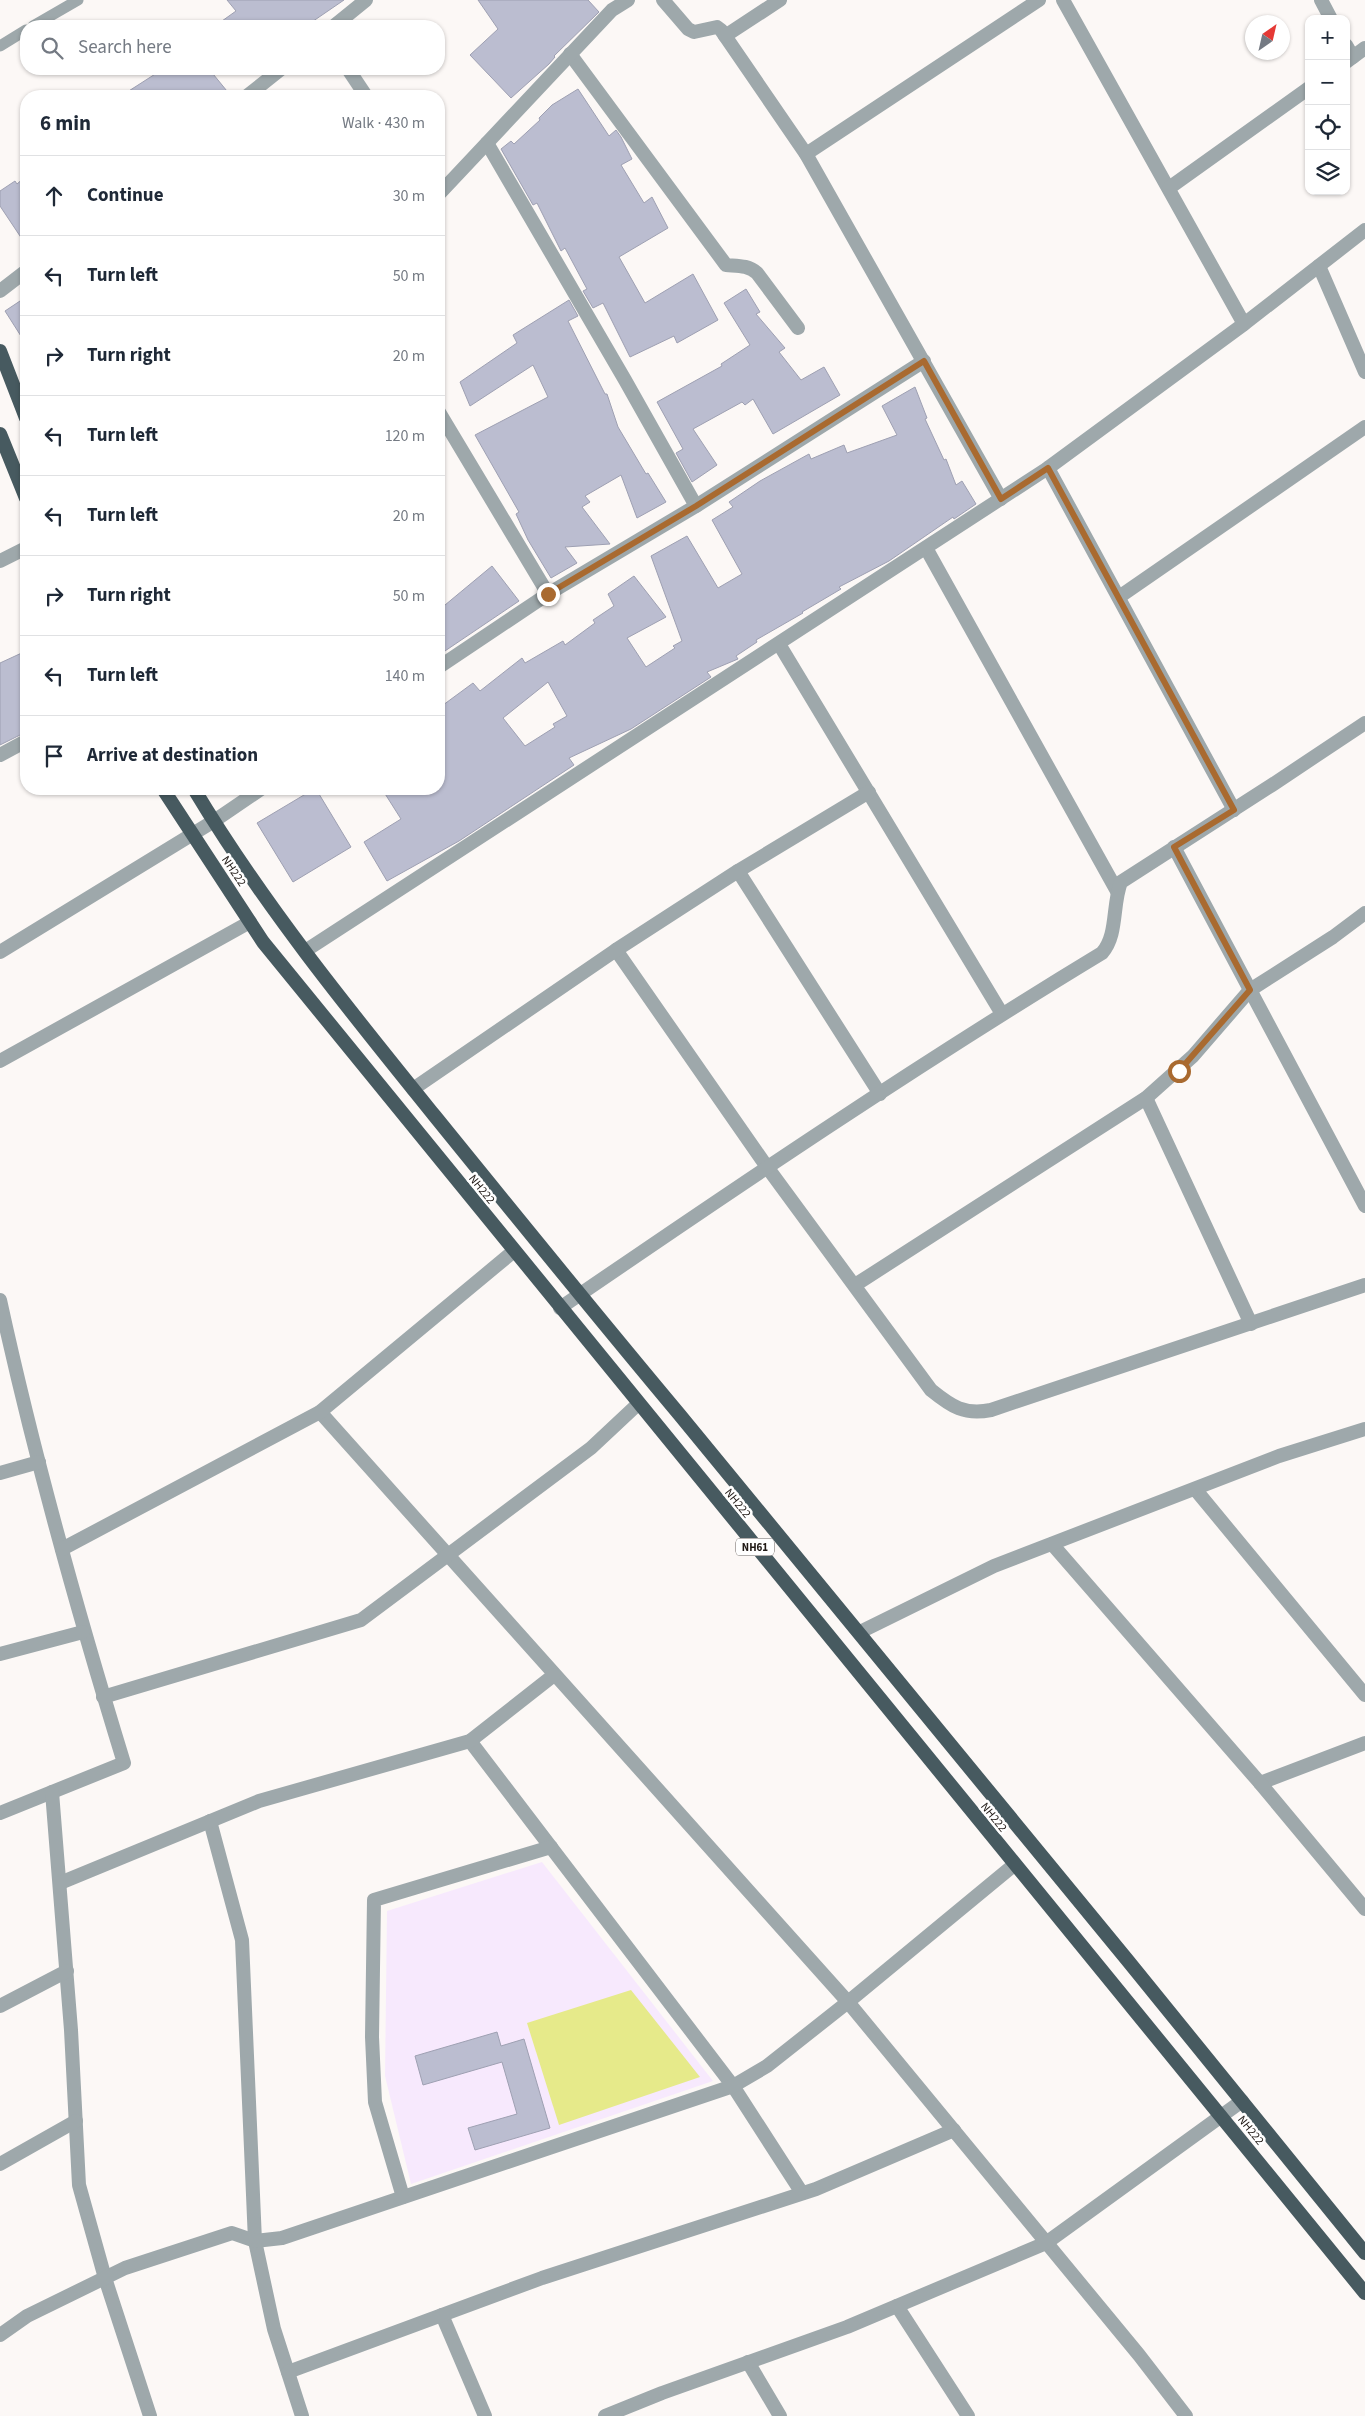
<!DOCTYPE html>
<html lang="en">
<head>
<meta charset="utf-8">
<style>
  body { margin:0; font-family:"Source Sans 3",sans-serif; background:#f2f2f3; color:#1f2937 }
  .controls { position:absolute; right:15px; top:15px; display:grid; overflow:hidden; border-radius:10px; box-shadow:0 1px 4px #0004 }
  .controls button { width:45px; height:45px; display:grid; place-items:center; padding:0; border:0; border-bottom:1px solid #e0e1e3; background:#fff; color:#1f2937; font:25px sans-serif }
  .compass { position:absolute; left:1245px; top:15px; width:45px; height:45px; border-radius:50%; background:#fff; box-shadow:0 1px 4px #0004; rotate:34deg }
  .stop { position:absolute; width:15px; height:15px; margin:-11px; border:4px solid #a96a30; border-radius:50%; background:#fff }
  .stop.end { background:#a96a30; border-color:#fff; box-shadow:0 1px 5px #0008 }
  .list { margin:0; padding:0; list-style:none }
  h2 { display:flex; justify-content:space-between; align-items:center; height:65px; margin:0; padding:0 20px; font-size:21px }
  h2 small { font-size:16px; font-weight:400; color:#747a83 }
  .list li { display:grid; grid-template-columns:32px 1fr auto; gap:15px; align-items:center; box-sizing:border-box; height:80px; padding:0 20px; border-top:1px solid #e0e1e3 }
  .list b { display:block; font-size:19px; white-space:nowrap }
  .list em { font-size:16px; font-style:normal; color:#747a83 }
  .icon { flex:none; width:28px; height:28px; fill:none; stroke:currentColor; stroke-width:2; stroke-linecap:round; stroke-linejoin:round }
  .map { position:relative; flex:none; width:1365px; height:2416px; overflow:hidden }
  .search { position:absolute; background:#fff; box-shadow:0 1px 4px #0004; left:20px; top:20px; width:425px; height:55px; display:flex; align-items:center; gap:12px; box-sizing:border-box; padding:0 18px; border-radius:20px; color:#747a83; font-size:19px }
  .panel { position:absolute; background:#fff; box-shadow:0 1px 4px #0004; left:20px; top:90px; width:425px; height:705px; border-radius:20px }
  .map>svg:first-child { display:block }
  .education { fill:#f7e9fd }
  .green { fill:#e6ea8a }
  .building { fill:#bbbdd0; stroke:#9ea0b2; fill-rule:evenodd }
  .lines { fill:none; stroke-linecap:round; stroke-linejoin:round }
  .service { stroke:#9ea8ab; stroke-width:11 }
  .minor { stroke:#9ea8ab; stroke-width:14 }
  .trunk { stroke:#475a60; stroke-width:14 }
  .route { stroke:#a96a30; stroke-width:6 }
  .labels { text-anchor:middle; stroke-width:5; stroke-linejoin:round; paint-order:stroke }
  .shield { fill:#fff; stroke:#645f5c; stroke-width:1 }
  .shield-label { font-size:11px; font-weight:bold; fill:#211a16 }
  .street-label { font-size:12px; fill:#211a16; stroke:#fff }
</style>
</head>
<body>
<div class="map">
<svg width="1365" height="2416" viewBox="0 0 1365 2416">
  <rect width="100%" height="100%" fill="#fcf8f6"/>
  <path class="education" d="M542,1862l171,219 -302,103 -26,-108 2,-165z"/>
  <path class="green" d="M631,1990l69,87 -141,48 -32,-102z"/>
  <g class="building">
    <path d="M227,0h117l-38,26h-91l21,-15z"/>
    <path d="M478,0h110l11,12 -45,44 1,1 -6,7 -38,34 -41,-43 28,-26z"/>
    <path d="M163,69h46l22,27h-110z"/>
    <path d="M578,89l31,47 7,-6 5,7 11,22 -11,6 23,38 8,-6 16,31 -49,29 26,46 48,-29 25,46 -41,23 -3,-7 -44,21 -27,-54 -10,5 -10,-17 4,-2 -22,-41 -4,3 -24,-48 -4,2 -32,-56 10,-8 3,3 26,-24 -1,-2 13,-13z"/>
    <path d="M26,176v69l-26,-39v-15l15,-10 2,3z"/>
    <path d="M746,289l14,23 -4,2 29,34 -6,4 22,28 23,-13 16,28 -67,39 -20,-35 -8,6 -3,-3 -49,27 24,36 -25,17 -16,-29 7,-4 -26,-47 65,-36 -1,-2 29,-19 -26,-42z"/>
    <path d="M26,297v47l-21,-33z"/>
    <path d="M569,300l9,16 -10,5 37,73h2l11,33 28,47 2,-1 18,29 -29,16 -16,-43 -36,21 5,6 -8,5 28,37 -45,3 12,16 -26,15 -23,-38 -12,-26 3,-2 -44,-77 73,-38 -15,-32 -63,41 -10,-24 57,-39 -4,-8z"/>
    <path d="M915,387l12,31 -2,1 19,41 2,-1 10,26 6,-4 14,23 -22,15 -1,-2 -64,44 -50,26 2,2 -39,23 1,1 -47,27 1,2 -21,14 2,3 -31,13 4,5 -80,52 -62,29 5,7 -115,76 -72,40 -23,-39 37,-23 -19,-30h57v-81l34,-25 7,8 42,-33 3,5 38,-22 2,4 30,-22 -2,-3 21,-14 -6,-12 26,-18 32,41 -39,21 19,29 29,-19 -2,-2 9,-5 -31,-85 36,-20 31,52 24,-14 -30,-54 21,-13 -4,-5 31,-21 49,-27 2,5 33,-14 3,8 50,-18 -15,-29zM548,682l19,34 -14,8 2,3 -30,19 -22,-28z"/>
    <path d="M492,566l27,35 -80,54v-45z"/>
    <path d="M26,651v81l-26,13v-82z"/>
    <path d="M314,789h2l35,58 -58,35 -36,-59z"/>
    <path d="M497,2032l4,14 23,-7 26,89 -75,22 -7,-22 49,-14 -15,-52 -79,23 -8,-29z"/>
  </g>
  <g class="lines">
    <g class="service">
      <path d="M33,26l45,-26"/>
      <path d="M0,46l26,-16"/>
    </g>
    <g class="minor">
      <path d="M663,0l25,29 6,3 23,-5 4,3 85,124 195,345"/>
      <path d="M1063,0l181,324"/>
      <path d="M1321,0l10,19"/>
      <path d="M334,26l32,-26"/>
      <path d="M725,36l55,-36"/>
      <path d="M1346,45l7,12"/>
      <path d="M570,54l156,211c12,1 22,0 31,8l41,55"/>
      <path d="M1346,62l19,-14"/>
      <path d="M348,69l18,27"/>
      <path d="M247,96l34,-27"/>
      <path d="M487,143l138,237 71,126"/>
      <path d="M806,154l233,-154"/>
      <path d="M1169,188l140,-100"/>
      <path d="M439,194l173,-184 16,-10"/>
      <path d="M1319,266l46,106"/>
      <path d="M0,291l26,-20"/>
      <path d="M439,412l109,182"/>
      <path d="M1048,468l186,342"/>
      <path d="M926,548l191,343"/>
      <path d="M0,561l26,-13"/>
      <path d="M1119,597l246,-170"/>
      <path d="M779,644l223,370"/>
      <path d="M439,667l109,-73 148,-88 228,-145"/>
      <path d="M0,755l26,-14"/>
      <path d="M1174,847l191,359"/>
      <path d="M738,871l142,223"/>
      <path d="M616,950l151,217 164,223c21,17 33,25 60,20l374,-125"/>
      <path d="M305,951l743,-483 196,-144 121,-94"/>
      <path d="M0,952l214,-131 47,-32"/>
      <path d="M0,1061l250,-139"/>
      <path d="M413,1089l203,-139 122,-79 131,-79"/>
      <path d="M1146,1098l105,226"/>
      <path d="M855,1285l291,-187 47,-42 57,-66 83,-53 32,-24"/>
      <path d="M0,1300c34,156 77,310 124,463l-124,50"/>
      <path d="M560,1308c178,-122 357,-243 542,-355 16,-18 10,-48 19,-71l151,-97 93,-62"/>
      <path d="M320,1412l528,590 291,353 47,61"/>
      <path d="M0,1473l39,-11"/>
      <path d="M1195,1489l170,206"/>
      <path d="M1052,1544l208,239 105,-40"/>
      <path d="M62,1549l258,-137 194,-161"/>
      <path d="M860,1632l134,-66 285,-110 86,-27"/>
      <path d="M0,1654l83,-22"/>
      <path d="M103,1697l258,-77 230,-172 47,-44"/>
      <path d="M470,1741l263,345 69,107"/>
      <path d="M1260,1783l105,126"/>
      <path d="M52,1792l19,238 8,155 26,93 45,138"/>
      <path d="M210,1821l32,119 13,301 19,88 28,87"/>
      <path d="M60,1883l199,-82 211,-60 84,-66"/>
      <path d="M0,2006l67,-35"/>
      <path d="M0,2164l76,-43"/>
      <path d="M403,2197l-28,-95 -3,-65 2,-137 177,-53"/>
      <path d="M897,2306l71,110"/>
      <path d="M442,2315l43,101"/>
      <path d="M0,2335l27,-19 98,-48 107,-35 23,8 27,-3 451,-152 34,-20 81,-64 166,-137"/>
      <path d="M748,2362l32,54"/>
      <path d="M288,2372l254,-94 274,-89 138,-59"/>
      <path d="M605,2416l57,-23 185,-66 199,-84 196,-142"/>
    </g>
    <g class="trunk">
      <path d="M0,351l26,67"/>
      <path d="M0,434l26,64"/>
      <path d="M163,789l100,153 1102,1351"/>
      <path d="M194,789c69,115 155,221 240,326 81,100 162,200 245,299 230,278 459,558 686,839"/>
    </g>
  </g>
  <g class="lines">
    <path class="route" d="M548,594l148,-88 228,-145 77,138 47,-31 186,342 -60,37 76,143 -71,81"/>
  </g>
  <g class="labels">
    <rect class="shield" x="736" y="1538.5" width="38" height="17" rx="4"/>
    <g class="shield-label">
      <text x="755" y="1551">NH61</text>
    </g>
    <g class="street-label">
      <text transform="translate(234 871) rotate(56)" y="4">NH222</text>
      <text transform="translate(482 1189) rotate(51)" y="4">NH222</text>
      <text transform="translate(738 1503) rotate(51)" y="4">NH222</text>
      <text transform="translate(994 1817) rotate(51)" y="4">NH222</text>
      <text transform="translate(1251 2130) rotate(51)" y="4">NH222</text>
    </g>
  </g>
</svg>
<div class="controls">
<button>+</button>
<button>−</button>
<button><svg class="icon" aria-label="locate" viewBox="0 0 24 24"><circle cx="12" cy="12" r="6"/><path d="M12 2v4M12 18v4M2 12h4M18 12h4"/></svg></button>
<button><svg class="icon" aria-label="layers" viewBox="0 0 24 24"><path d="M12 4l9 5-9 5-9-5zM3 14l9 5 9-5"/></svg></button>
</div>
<svg class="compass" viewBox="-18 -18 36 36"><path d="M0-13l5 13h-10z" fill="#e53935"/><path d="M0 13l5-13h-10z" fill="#747a83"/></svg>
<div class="stop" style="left:1179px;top:1071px"></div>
<div class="stop end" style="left:548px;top:594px"></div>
<div class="search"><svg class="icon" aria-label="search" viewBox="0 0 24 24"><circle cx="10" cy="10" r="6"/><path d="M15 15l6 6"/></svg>Search here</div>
<section class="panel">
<h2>6 min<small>Walk · 430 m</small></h2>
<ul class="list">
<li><svg class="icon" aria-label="ahead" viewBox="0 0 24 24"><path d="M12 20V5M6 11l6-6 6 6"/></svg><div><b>Continue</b></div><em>30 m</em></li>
<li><svg class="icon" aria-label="left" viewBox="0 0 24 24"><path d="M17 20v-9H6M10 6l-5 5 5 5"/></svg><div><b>Turn left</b></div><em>50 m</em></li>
<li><svg class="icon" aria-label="right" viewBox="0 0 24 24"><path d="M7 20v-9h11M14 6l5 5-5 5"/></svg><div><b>Turn right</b></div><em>20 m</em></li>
<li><svg class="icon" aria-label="left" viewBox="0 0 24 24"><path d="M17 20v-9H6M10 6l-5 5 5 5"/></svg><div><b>Turn left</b></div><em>120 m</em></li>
<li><svg class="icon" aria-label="left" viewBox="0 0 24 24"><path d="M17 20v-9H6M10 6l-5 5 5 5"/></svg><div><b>Turn left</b></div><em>20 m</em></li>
<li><svg class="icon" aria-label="right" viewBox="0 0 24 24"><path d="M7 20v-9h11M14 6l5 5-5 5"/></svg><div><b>Turn right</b></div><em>50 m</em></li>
<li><svg class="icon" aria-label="left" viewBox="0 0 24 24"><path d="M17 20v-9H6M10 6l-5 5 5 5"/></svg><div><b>Turn left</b></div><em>140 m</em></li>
<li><svg class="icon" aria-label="arrive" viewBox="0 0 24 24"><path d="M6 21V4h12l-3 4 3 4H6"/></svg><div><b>Arrive at destination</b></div></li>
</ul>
</section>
</div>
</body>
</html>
